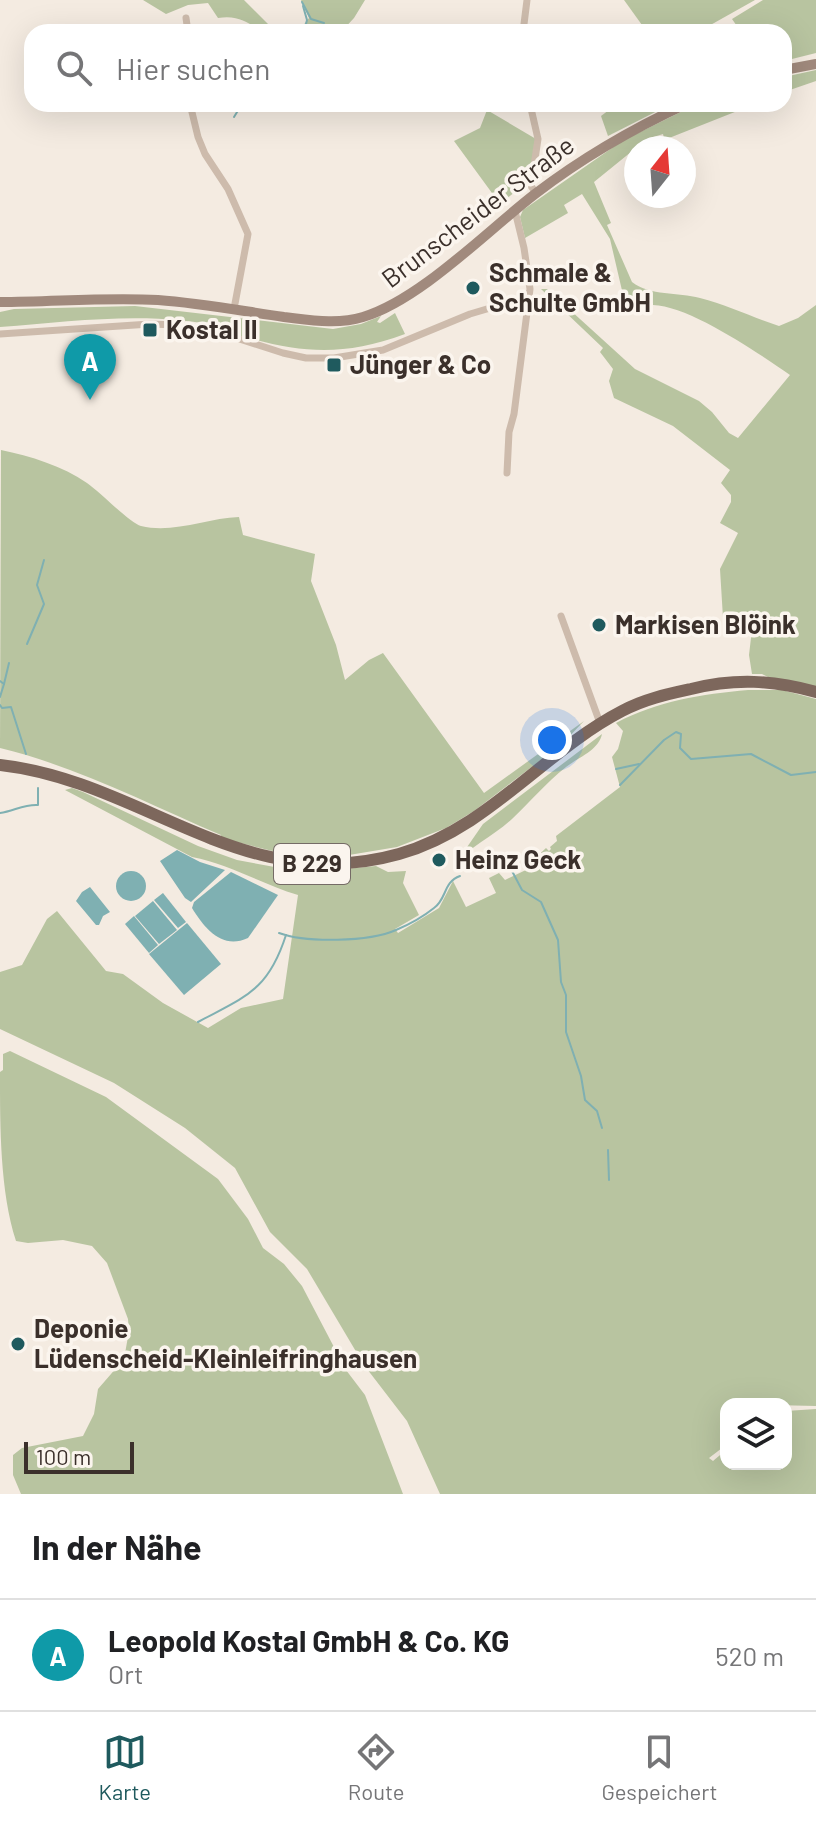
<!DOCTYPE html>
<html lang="de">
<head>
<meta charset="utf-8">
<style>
  body { margin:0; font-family:Barlow,sans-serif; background:#f6f6f6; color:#202124 }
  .controls { position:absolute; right:24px; bottom:24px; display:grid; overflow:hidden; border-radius:16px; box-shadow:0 8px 32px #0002 }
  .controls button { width:72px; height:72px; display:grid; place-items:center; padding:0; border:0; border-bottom:2px solid #e0e0e0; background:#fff; color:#202124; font:40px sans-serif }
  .compass { position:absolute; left:624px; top:136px; width:72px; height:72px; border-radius:50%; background:#fff; box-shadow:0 8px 32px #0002; rotate:17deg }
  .scale { position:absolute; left:24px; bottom:20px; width:110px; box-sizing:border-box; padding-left:8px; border:4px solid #3b302b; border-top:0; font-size:22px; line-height:28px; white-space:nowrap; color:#3b302b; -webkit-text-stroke:6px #fbf5ee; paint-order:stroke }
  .you { position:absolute; left:552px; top:740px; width:28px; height:28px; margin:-20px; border:6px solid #fff; border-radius:50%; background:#1a73e8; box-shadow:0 0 0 12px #1a73e833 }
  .badge { display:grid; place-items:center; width:52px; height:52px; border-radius:50%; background:#1f5a5e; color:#fff; font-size:26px; font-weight:700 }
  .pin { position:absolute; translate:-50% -66px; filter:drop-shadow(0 2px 4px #0008) }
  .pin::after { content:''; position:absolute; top:42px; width:28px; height:24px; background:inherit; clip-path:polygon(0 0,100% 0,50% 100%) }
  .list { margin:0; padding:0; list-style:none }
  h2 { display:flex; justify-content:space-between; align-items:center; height:104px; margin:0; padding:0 32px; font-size:34px }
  h2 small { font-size:26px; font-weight:400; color:#757577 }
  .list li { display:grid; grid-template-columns:52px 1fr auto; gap:24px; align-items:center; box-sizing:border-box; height:112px; padding:0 32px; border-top:2px solid #e0e0e0 }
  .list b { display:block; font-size:30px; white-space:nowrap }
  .list p { margin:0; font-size:26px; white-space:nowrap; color:#757577 }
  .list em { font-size:26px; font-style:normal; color:#757577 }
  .icon { flex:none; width:44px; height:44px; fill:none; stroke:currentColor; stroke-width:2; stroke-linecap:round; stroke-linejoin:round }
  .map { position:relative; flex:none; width:816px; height:1494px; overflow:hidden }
  .search { position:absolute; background:#fff; box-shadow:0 8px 32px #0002; left:24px; right:24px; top:24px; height:88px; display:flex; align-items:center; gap:20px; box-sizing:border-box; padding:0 28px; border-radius:24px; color:#757577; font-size:30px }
  .sheet { height:216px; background:#fff }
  nav { display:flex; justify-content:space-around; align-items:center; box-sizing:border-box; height:112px; border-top:2px solid #e0e0e0; background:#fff; font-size:22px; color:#757577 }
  nav a { display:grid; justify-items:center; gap:4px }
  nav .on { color:#1f5a5e }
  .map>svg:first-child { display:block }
  .green { fill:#b8c4a0 }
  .water { fill:#7fb0b2 }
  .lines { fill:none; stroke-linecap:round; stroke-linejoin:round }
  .stream { stroke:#7fb0b2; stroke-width:2 }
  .street { stroke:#cdbbac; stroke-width:7 }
  .secondary { stroke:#a18a7d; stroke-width:10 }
  .primary { stroke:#7d675c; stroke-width:12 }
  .poi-dot { fill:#1f5a5e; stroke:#fbf5ee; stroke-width:3 }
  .labels { text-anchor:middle; stroke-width:7; stroke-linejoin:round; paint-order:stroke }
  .shield { fill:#fbf5ee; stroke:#756b66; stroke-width:2 }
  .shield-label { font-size:24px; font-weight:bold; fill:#3b302b }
  .street-label { font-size:26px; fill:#3b302b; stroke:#fbf5ee }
  .poi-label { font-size:26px; font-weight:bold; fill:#3b302b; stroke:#fbf5ee; text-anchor:start }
</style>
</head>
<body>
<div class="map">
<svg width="816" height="1494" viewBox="0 0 816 1494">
  <rect width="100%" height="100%" fill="#f4ebe1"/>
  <g class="green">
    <path d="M143,0h101l32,32c-24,0 -30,-19 -58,-14l-10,-15 -20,2 -22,9z"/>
    <path d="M301,0h64l-11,18 -13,14h-43l11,-14z"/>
    <path d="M624,0h131l-57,32h-51z"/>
    <path d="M763,0h53v53l-32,8v-29h-43l-9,-13z"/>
    <path d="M816,70v11l-32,11v-15z"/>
    <path d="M617,104h54l-63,32 -7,-20z"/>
    <path d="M697,104h58l-96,38h-2l7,-4 -1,-4 -16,5 -53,43 17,41 -4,2 25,57c18,14 46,10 68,16 27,7 52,19 79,28l19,-8 18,-13v383l-48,-11 -6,-3h-10l-3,-19 5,-43 -31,6 -3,-49 18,-36 -18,-10 11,-21v-7l-10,-12 9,-13 -57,-44 -59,-28 -5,-17 4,-12 -13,-17 3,-4 -62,-59h6l88,80 64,32 13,11 17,21 9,5 52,-63c-32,-22 -100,-69 -137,-70v-2l-29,-4 -14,-60 -28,-45 -18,11 4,8 -43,25 -5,-21 3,-7 99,-69z"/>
    <path d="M487,110l49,29 -5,32 -7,19 -3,-3 -21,17 -46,-63 26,-13z"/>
    <path d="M135,306l198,23 28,-5 20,-8 -4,6 3,1 15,-10 10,21c-68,25 -110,18 -178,-2l1,-4c-76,-18 -151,-7 -228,-1v-15l14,-3z"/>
    <path d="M1,450c29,6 62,16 86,33 13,9 43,40 54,43 32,8 66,-8 98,-9l4,18 72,19 -4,27 25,64 9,35 24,-20 14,-7 101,140 100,-72 -21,22 -89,68 -28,17 -49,19 -66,11 -42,-3 -69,-17 1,-3c-73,-31 -143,-68 -221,-87z"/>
    <path d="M748,690h34l34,9v707l-90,-2v41l-17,13 4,3 13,-11v14h60v-53l30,-2v85h-376l-33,-73 -43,-56 -57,-96 -37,-37 -35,-64 -50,-40 -71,-45 -114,-54v-57l22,-7 25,-46 10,-8 49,60 17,3 40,29 45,25 33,-20 42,-9 15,-104c-36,-11 -69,-31 -106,-38l-127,-67 7,-2 11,4 115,54 39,14 54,10 24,2 61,-6 12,6 18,-1 -3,12 16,32 -24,14 3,4 41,-25 14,-27 13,26 30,-14 -7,-15 10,-5 6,7 23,-11v-4l18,-17 3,3 2,-2 -1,-2 7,-6 -1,-5 64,-49 -8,-30 6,-8 5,-18 -7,-8c41,-22 86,-29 132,-33z"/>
    <path d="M602,734c-3,16 -23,23 -36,33 -20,16 -35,34 -54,52 -18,17 -42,27 -58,47l29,-42z"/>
    <path d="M10,1051l96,46 112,82 30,40 15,29 21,16 18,22 44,84 19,25 38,99h-382l-8,-19v-20l9,-7 61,-12 11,-22 4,-25 26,-30 5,-28 -1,-12 -21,-56 -15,-17 -29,-6 -35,3 -12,-2c-16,-50 -16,-113 -16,-169l3,-2v-16z"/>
  </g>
  <g class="water">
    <path d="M177,850l23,12 25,8 -34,32 -6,-4 -25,-37z"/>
    <circle cx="131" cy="886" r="15"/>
    <path d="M231,872l47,23 -30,43c-26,12 -43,-9 -56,-30l2,-6z"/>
    <path d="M90,887l20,25 -7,4 -4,9h-3l-20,-24 6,-9z"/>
    <path d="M163,893l23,29 -8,6 -24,-28z"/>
    <path d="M153,901l24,29 -18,14 -24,-28z"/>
    <path d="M134,916l24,29 -9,8 -24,-29z"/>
    <path d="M187,923l34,41 -37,31 -35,-41z"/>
  </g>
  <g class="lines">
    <g class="stream">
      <path d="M302,2l9,17 13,4"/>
      <path d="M303,6l4,14 -3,12"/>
      <path d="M234,117l8,-13"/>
      <path d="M27,644l17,-40 -7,-19 7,-25"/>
      <path d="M0,681l4,3 -4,13"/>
      <path d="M4,684l5,-21"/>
      <path d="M0,705l2,3 9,-1 15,47"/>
      <path d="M616,769l23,-5"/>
      <path d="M620,785l44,-45 12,-8 5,2 -1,14 11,11 60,-5 40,21 25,-3"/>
      <path d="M0,813c14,-2 24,-9 38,-8v-17"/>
      <path d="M512,871l10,19 19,12 17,38 3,42 5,13v37l15,44 4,24 12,11 5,17"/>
      <path d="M279,933c27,10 90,9 117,-3 12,-5 28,-14 38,-22 13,-9 9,-26 26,-32"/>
      <path d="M198,1022c48,-26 70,-31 88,-87"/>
      <path d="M608,1150l1,30"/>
    </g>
    <g class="street">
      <path d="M186,18l2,14"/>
      <path d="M523,32l4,-32"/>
      <path d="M190,104l8,33 7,17 23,35 20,45 -14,75"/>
      <path d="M530,104l8,35 -7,47 5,7"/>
      <path d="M0,334l150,-10 27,1 47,9 59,19 23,5h28l49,-8 87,-36 54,-16 5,-5"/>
      <path d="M507,473l2,-41 5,-18 16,-125 -6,-41 -9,-37"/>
      <path d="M561,616l39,107"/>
    </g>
    <g class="secondary">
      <path d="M784,70l32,-6"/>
      <path d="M0,302c53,0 105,-5 158,-2 42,3 84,11 126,17 26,3 53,8 79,0 57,-17 124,-86 172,-123 47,-36 97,-65 151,-90"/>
    </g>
    <path class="primary" d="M0,765c144,16 243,133 399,89 89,-25 144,-102 223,-143 22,-12 46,-17 69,-22 44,-11 82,-9 125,3"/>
  </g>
  <g class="poi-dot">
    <circle cx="473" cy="288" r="8"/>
    <rect x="142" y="322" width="16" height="16" rx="4"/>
    <rect x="326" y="357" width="16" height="16" rx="4"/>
    <circle cx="599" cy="625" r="8"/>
    <circle cx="439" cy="860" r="8"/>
    <circle cx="18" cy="1344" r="8"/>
  </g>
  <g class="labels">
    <rect class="shield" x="274" y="844" width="76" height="40" rx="6"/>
    <g class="shield-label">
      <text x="312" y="872">B 229</text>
    </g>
    <g class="street-label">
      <text transform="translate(478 212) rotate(-37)" y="9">Brunscheider Straße</text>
    </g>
    <g class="poi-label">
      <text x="489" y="282">Schmale &amp;<tspan x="489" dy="30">Schulte GmbH</tspan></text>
      <text x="166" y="339">Kostal II</text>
      <text x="350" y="374">Jünger &amp; Co</text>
      <text x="615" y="634">Markisen Blöink</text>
      <text x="455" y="869">Heinz Geck</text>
      <text x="34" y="1338">Deponie<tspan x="34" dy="30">Lüdenscheid-Kleinleifringhausen</tspan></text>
    </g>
  </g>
</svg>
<div class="controls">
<button><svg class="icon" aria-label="layers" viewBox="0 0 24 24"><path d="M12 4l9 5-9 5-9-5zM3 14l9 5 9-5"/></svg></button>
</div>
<svg class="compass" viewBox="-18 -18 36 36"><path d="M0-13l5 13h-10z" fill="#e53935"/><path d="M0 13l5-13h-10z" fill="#757577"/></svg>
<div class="scale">100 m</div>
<div class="you"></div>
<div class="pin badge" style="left:90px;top:400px;background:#0f9aa8">A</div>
<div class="search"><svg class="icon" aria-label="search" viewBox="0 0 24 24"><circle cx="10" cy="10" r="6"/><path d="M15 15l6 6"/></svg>Hier suchen</div>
</div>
<section class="sheet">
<h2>In der Nähe<small></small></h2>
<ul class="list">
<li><span class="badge" style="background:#0f9aa8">A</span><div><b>Leopold Kostal GmbH &amp; Co. KG</b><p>Ort</p></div><em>520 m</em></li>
</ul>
</section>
<nav>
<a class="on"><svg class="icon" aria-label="map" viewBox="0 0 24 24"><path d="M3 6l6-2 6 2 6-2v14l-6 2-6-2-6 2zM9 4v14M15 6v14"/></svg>Karte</a>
<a><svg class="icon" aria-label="directions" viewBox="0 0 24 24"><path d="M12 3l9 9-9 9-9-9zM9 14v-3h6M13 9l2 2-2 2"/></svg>Route</a>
<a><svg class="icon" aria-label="saved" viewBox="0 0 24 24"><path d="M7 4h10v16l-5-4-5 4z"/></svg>Gespeichert</a>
</nav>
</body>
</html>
